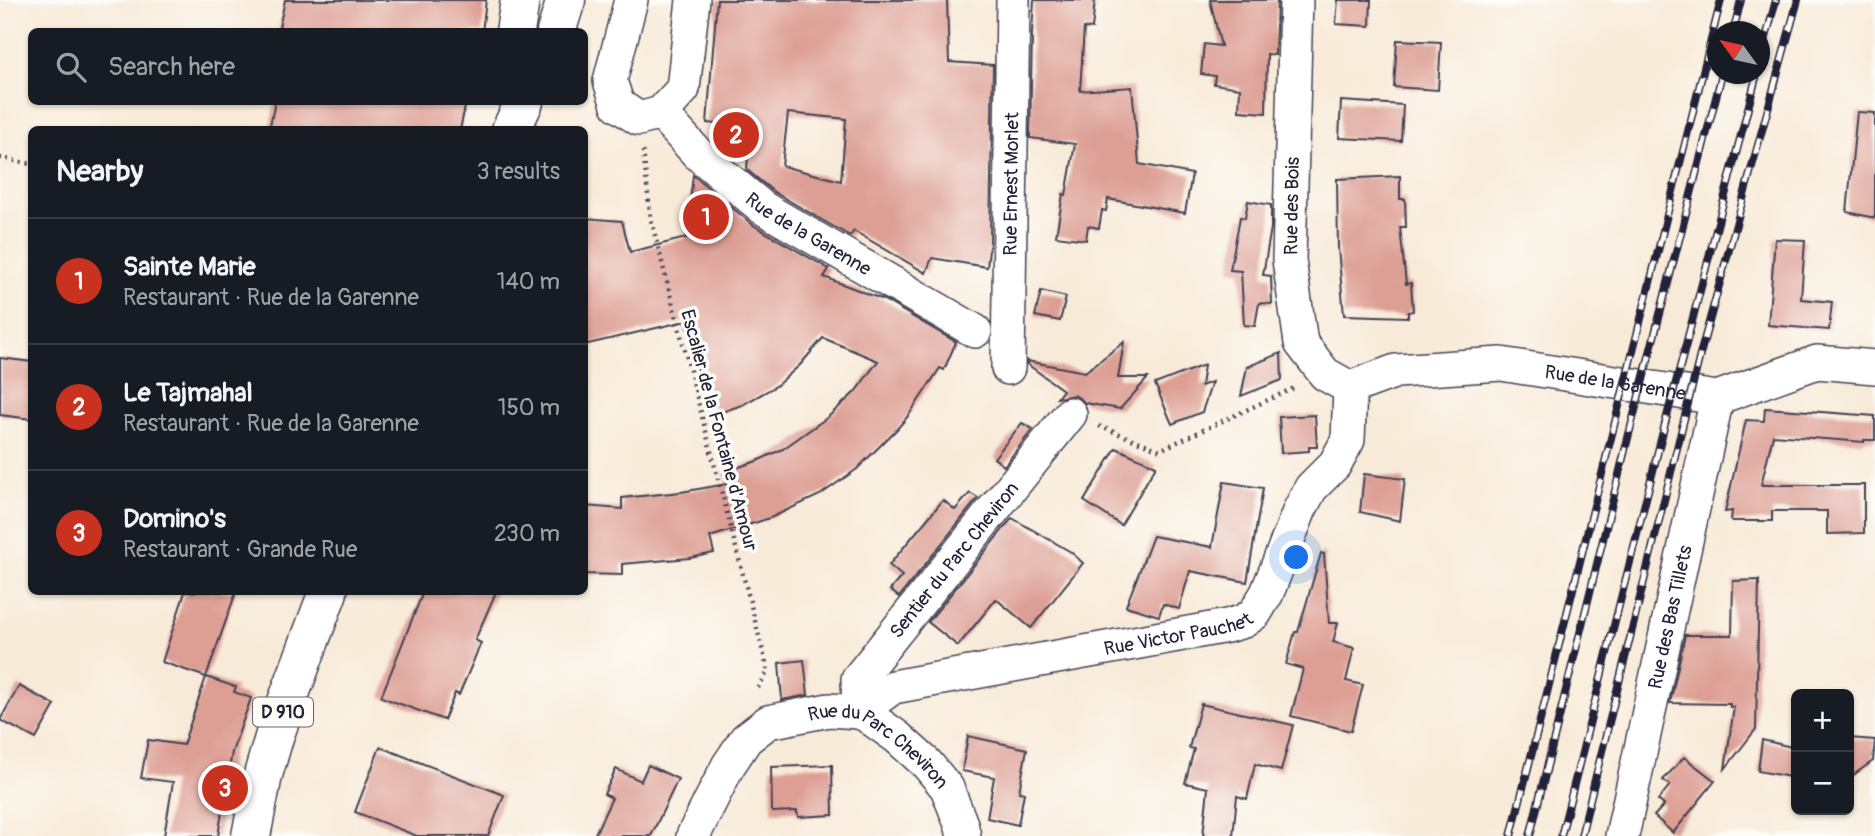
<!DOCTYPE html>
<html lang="en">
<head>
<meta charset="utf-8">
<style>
  body { margin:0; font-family:Pangolin,sans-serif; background:#242831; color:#f1f3f6 }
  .controls { position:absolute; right:21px; bottom:21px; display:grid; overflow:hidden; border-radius:10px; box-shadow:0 2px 5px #0004 }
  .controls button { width:63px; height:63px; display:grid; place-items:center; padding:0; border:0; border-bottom:2px solid #363941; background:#171b24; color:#f1f3f6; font:35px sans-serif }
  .compass { position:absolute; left:1707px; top:21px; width:63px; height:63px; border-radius:50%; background:#171b24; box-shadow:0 2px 5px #0004; rotate:303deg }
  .you { position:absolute; left:1297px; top:558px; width:24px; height:24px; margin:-18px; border:5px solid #fff; border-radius:50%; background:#1a73e8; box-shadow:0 0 0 10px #1a73e833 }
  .badge { display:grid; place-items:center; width:46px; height:46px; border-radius:50%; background:#c8321e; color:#fff; font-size:23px; font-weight:700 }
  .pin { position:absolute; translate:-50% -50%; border:4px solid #fff; box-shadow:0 2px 7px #0006 }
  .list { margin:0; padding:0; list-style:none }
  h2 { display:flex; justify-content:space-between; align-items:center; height:91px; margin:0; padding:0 28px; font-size:30px }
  h2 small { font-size:23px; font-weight:400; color:#9ea1a6 }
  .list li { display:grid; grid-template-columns:46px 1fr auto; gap:21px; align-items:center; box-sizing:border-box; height:126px; padding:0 28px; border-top:2px solid #363941 }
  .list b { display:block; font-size:26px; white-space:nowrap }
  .list p { margin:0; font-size:23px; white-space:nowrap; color:#9ea1a6 }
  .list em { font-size:23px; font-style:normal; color:#9ea1a6 }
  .icon { flex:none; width:38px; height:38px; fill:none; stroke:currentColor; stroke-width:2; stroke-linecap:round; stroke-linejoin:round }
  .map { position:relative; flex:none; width:1875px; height:836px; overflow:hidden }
  .search { position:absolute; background:#171b24; box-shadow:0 2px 5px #0004; left:28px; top:28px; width:560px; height:77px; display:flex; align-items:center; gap:18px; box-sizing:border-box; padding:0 24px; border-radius:10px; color:#9ea1a6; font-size:26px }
  .panel { position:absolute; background:#171b24; box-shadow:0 2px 5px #0004; left:28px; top:126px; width:560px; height:469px; border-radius:10px }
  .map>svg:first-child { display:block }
  .building { fill:#dd9f94; fill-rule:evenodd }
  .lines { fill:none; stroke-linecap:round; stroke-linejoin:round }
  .minor-casing { stroke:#424053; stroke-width:36 }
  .primary-casing { stroke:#424053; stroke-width:41 }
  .path { stroke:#424053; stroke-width:4.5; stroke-dasharray:2 5; stroke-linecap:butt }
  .minor { stroke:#fff; stroke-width:33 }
  .primary { stroke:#fff; stroke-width:38 }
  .rail-casing { stroke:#22223b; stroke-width:8 }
  .rail { stroke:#fdfcf7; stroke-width:5; stroke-dasharray:16; stroke-linecap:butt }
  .labels { text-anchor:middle; stroke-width:7; stroke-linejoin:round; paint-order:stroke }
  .shield { fill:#fdfcf7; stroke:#646373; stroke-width:2 }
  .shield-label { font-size:18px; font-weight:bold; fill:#22223b }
  .street-label { font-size:19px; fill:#22223b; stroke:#fdfcf7 }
</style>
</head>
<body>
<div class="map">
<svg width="1875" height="836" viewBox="0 0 1875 836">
  <rect width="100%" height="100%" fill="#fdfcf7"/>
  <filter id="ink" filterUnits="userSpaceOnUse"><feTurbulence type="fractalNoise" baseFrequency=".0143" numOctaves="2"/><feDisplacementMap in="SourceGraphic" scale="14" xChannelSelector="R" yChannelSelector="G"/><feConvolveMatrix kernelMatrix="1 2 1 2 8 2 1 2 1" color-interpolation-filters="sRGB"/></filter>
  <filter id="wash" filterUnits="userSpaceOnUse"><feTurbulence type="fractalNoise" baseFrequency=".00686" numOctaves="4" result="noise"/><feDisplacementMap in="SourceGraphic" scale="28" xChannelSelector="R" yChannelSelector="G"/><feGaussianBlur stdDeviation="1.57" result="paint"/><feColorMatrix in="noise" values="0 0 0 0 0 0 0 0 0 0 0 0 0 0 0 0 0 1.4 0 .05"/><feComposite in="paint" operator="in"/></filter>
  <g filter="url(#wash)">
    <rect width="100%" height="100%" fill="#f8ead8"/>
    <g id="blocks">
      <g class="building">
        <path d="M285,0h201l-4,32h-204z"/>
        <path d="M717,0h230l2,62 44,3 -3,177 -3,25 -55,-9 -6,15 -72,-42 -4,5 -76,-44 -27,-22 3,-43 -43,-4zM788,113l58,6 -5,62 -59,-15z"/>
        <path d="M1034,0h61l-3,29 -8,-1 -4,63 52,-4 7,77 53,10 -7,39 -77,-14 -2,12 -4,-1 -3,18 -11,-2 -2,14 -30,-4 7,-42 3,1 9,-51 -45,-6 2,-105z"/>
        <path d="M1210,0h67l-2,55 -8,-1 -1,59 -27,-2 1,-23 -26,-4 1,-8 -14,-2 3,-30 17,2z"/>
        <path d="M1338,0h33l-1,26 -34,-2z"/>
        <path d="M1397,40l44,2 -3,48 -44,-3z"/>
        <path d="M1341,101l62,4 -2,36 -62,-3z"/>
        <path d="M275,102h191l-6,28h-191z"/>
        <path d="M1857,112l18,1v105l-28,-6z"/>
        <path d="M693,175l60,50 76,44 -5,8 60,23 72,42 -12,28 -4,-2 -31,47 -12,14 -40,40 -37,26 -50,23 -60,19 4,16 -24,5 -68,6v11l-38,-1v-68l38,3v-11l59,-6 46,-8 -3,-12 33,-11 26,-12 45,-32 27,-25 23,-31 -55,-23 -23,27 -24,21 -34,19 -32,11 -24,-95 -102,24v-127l38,3 8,31 56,-14z"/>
        <path d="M1400,176v23h5l1,28h-6l6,57 5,-1 2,28 -5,1v5l-64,-2 -6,-67 -1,-69z"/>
        <path d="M1248,201l23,4v23l-8,47 8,1 1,28 -13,-1 -4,23 -11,-1 -3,-54 -11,-1 10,-53 5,1z"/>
        <path d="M1775,239l30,1 -4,59 31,3 -3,28 -61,-5z"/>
        <path d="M1041,291l25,6 -6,24 -25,-5z"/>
        <path d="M1124,342l-6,36h30l-28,31 -35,-6 -4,-4 -7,-4 -17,3 6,-8 -36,-26v-3l58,11z"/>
        <path d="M1281,353l1,27 -41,16 6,-29z"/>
        <path d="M0,358l32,4v57l-32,-4z"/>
        <path d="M1204,365l-3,21 11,-4 -10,30 -30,12 -17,-40z"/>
        <path d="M1765,408l110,8v24h-11v2l-91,-7 -12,50h103v48l-37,1v-23h-55v10h-41l1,-10 -7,1 21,-92 18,1z"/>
        <path d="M1315,415l2,32h-8v4l-28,2 -2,-36z"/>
        <path d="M1022,423l11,6 -29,37 -10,-8z"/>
        <path d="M1116,448l40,18 -35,59 -37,-24z"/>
        <path d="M1364,474l41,5 -5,42 -40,-9z"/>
        <path d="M1224,482l39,6 -16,94 -57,-11 -11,38 -16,-5 -4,12 -33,-10 27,-70 59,11z"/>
        <path d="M970,493l8,5 -79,99 -9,-7 12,-14 -13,-11 54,-65 12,10z"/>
        <path d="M1012,518l59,34 12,11 -52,65 -35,-29 -38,47 -30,-24z"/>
        <path d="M1321,553l3,1 5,69h9l-5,19 21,6 -8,33 17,4 -12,46 -60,-15 12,-47 -17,-5 9,-32h3z"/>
        <path d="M1759,580l-3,149 -31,40 9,-62h-4v-3l-60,-1 15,-68h47l1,-54z"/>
        <path d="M185,592h51l-30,85 -44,-15z"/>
        <path d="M423,592h73l-21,48 6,3 -22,52 -4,-2 -11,27 -63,-23z"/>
        <path d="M804,660l4,35 -26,5 -3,-37z"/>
        <path d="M206,677l30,10 -2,5 17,6 -19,54 -14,84h-54l9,-54 -32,-4 7,-38 35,5z"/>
        <path d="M19,686l36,19 -19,34 -36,-19z"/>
        <path d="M1201,704l92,21 -12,46 -26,-7 -8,35 -10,-3 -4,40h-30l5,-48 -23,-5 9,-34 -5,-1z"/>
        <path d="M968,736l59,13 -8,43 5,1 -6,32 -31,-7 7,-41 -32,-6z"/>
        <path d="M1849,738l26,2 -2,21 -24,17z"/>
        <path d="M1762,740l34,8v30l-38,-7z"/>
        <path d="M380,747l124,48 -16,41h-71l-62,-24z"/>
        <path d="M1684,757l31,24 -42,52 -19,-17 10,-11 -6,-5 12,-15 -7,-5z"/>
        <path d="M648,765l30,14 -27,57h-57l18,-38 -8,-4 12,-25 25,12z"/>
        <path d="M832,765l1,50 -35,2 -1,-6 -25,1 -1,-45z"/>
      </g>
    </g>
  </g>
  <g filter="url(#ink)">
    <use href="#blocks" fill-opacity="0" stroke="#424053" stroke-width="2"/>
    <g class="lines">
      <defs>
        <g id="minor">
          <path d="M631,0l-21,81 8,24 21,14 22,-6 22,-24 10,-89"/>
          <path d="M1296,0l-7,260 12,83 24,31 25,14"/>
          <path id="s1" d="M661,113l37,41 65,54 212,123"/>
          <path id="s2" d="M1008,368l5,-368"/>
          <path id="s3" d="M1350,388l46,-17 105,-7 216,34 100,-36 58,5"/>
          <path id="s4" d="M859,712l34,-25 334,-61 17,-5 11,-8 12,-20 33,-84 11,-21 24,-24 13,-24 2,-52"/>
          <path id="s5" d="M859,712l-1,-33 212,-265"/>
          <path id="s6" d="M693,836l35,-70 18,-27 22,-17 61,-12 30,2 7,3 31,22 30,27 20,24 14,36 3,12"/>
          <path id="s7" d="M1622,836l95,-438"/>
        </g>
        <g id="primary">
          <path d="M515,32l5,-32"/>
          <path d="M556,32l10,-32"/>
          <path d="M511,130l13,-28"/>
          <path d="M251,836l12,-61 12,-41 53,-142"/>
        </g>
      </defs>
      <use href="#minor" class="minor-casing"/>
      <use href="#primary" class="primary-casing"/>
      <g class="path">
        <path d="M643,151l8,69 117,451 -12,20"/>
        <path d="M0,158l32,6"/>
        <path d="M1099,426l61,24 136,-63"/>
      </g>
      <use href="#minor" class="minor"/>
      <use href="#primary" class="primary"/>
      <defs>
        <g id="rail">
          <path d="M1733,32l8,-32"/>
          <path d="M1759,64l17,-64"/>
          <path d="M1511,836l210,-836"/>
          <path d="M1530,836l98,-398 94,-364"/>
          <path d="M1561,836l99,-393 97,-369"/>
          <path d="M1581,836l120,-485 97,-351"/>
        </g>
      </defs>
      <use href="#rail" class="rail-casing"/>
      <use href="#rail" class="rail"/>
    </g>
  </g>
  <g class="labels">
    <rect class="shield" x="253" y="697.5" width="60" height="29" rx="5"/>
    <g class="shield-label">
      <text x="283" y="718">D 910</text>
    </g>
    <g class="street-label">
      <text dy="7" stroke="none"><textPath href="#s2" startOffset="184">Rue Ernest Morlet</textPath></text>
      <text transform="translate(1291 206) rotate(-89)" y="7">Rue des Bois</text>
      <text dy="7" stroke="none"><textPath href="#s1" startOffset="192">Rue de la Garenne</textPath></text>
      <text dy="7" stroke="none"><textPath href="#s3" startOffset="270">Rue de la Garenne</textPath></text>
      <text transform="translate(720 430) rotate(75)" y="7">Escalier de la Fontaine d'Amour</text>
      <text dy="7" stroke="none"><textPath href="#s5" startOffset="186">Sentier du Parc Cheviron</textPath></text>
      <text dy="7" stroke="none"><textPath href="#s7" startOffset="224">Rue des Bas Tillets</textPath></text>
      <text dy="7" stroke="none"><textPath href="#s4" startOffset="332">Rue Victor Pauchet</textPath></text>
      <text dy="7" stroke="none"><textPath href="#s6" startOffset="262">Rue du Parc Cheviron</textPath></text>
    </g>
  </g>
</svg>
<div class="controls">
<button>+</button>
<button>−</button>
</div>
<svg class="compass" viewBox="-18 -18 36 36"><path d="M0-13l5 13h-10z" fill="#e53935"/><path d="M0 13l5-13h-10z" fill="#9ea1a6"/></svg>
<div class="you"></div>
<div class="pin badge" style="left:706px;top:217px">1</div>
<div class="pin badge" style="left:736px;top:135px">2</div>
<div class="pin badge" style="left:225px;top:788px">3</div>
<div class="search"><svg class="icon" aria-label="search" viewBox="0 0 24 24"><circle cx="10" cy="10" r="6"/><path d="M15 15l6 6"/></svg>Search here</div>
<section class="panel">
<h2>Nearby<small>3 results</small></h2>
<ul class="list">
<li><span class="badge">1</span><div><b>Sainte Marie</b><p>Restaurant · Rue de la Garenne</p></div><em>140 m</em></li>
<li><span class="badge">2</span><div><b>Le Tajmahal</b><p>Restaurant · Rue de la Garenne</p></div><em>150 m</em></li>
<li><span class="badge">3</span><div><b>Domino's</b><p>Restaurant · Grande Rue</p></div><em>230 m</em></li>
</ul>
</section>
</div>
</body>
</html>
